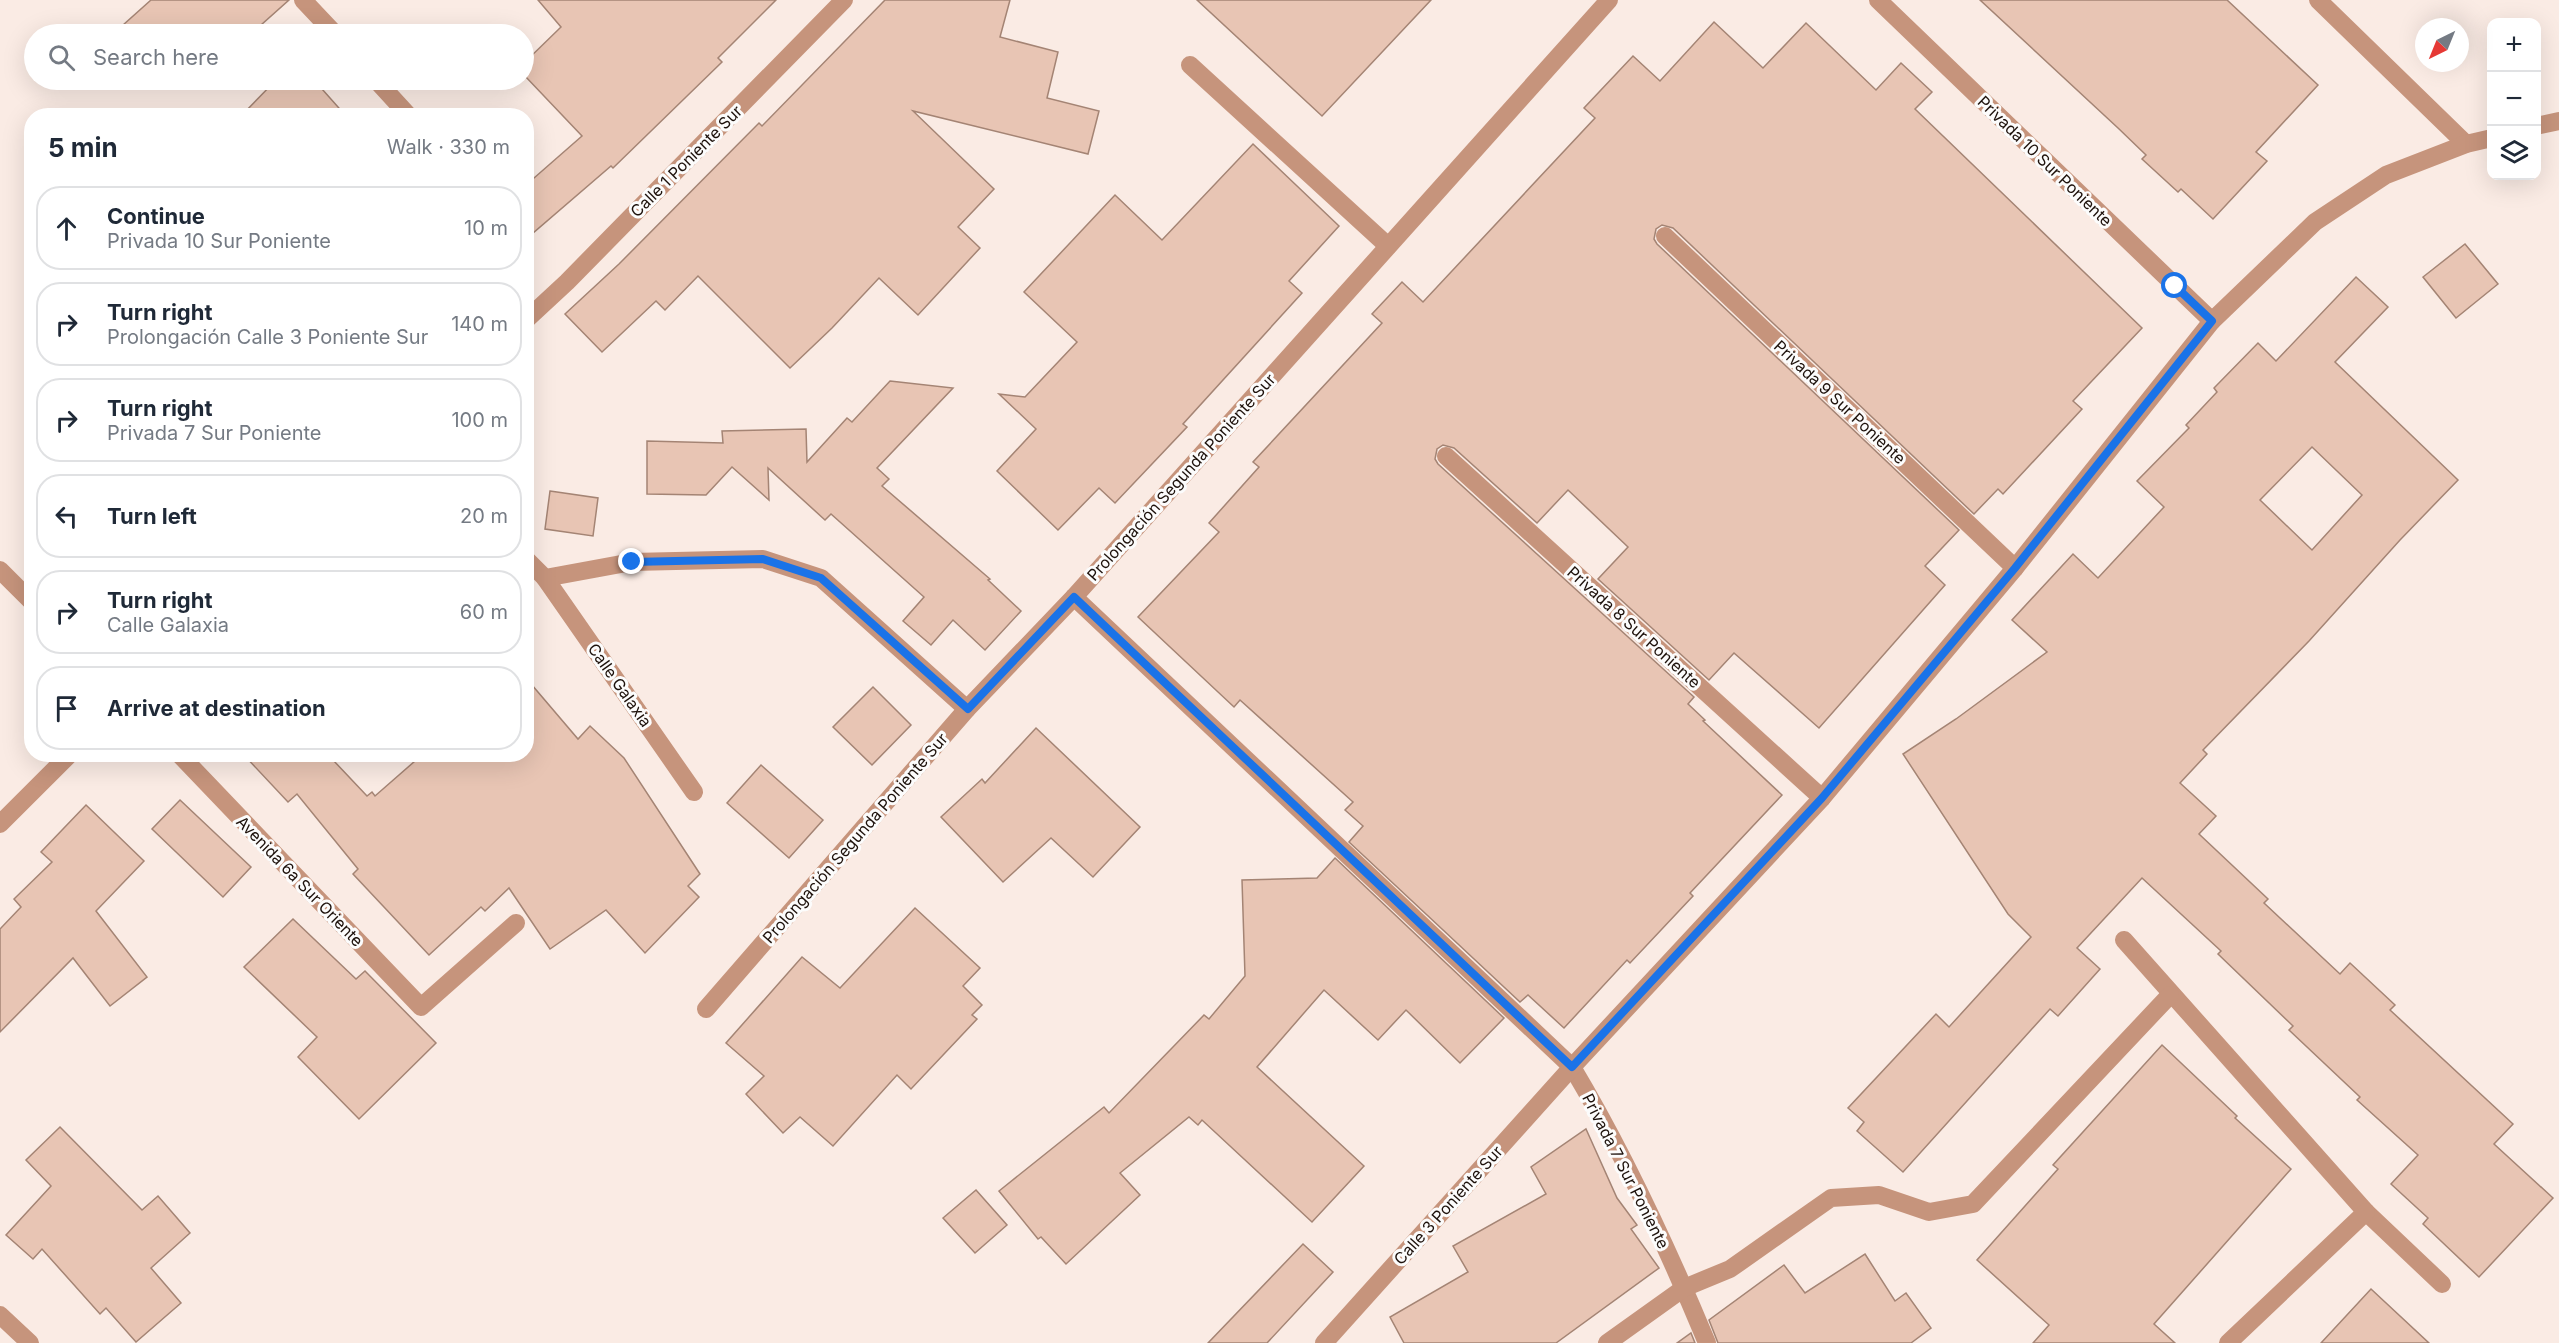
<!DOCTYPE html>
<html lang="en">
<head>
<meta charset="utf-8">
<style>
  body { margin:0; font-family:Inter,sans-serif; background:#f6f6f7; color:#1f2937 }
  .controls { position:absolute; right:18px; top:18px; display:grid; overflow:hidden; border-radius:12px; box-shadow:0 6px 24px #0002 }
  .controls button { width:54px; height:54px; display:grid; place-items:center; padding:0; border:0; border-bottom:2px solid #e0e1e3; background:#fff; color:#1f2937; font:30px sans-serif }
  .compass { position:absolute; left:2415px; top:18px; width:54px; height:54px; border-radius:50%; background:#fff; box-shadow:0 6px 24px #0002; rotate:223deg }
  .stop { position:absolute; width:18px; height:18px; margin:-14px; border:4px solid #1a73e8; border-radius:50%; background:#fff }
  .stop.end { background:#1a73e8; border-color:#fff; box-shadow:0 2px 6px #0008 }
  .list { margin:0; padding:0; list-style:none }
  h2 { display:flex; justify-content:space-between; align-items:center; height:78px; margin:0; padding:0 24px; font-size:26px }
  h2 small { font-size:20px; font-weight:400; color:#747a83 }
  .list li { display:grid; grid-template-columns:39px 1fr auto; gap:18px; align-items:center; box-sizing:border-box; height:84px; margin:0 12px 12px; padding:0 12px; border:2px solid #e0e1e3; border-radius:24px }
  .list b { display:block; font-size:22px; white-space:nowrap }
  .list p { margin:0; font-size:20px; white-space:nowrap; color:#747a83 }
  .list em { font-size:20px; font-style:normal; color:#747a83 }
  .icon { flex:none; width:33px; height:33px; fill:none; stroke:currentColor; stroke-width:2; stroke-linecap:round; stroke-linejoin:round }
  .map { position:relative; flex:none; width:2559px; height:1343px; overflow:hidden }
  .search { position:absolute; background:#fff; box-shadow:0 6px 24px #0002; left:24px; top:24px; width:510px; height:66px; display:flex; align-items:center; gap:15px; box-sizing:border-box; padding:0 21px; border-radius:33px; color:#747a83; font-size:22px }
  .panel { position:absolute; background:#fff; box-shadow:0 6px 24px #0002; left:24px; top:108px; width:510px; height:654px; border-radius:24px }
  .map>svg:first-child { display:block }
  .building { fill:#e8c5b4; stroke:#a48474; stroke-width:1.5; fill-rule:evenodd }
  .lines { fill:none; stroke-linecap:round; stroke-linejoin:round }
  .street { stroke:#c6947c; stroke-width:18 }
  .route { stroke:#1a73e8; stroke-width:8 }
  .labels { text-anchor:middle; stroke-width:6; stroke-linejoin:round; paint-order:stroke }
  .street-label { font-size:16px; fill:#1d110b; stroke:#fcfcfc }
</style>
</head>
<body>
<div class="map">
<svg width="2559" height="1343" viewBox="0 0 2559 1343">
  <rect width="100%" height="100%" fill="#faebe4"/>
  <g class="building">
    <path d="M151,0h138l-38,34h-138z"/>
    <path d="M538,0h238l-58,58 4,4 -109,106 -2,-2 -85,73v-54l56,-49 -58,-61v-12l37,-36z"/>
    <path d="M885,0h125l-10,37 58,15 -11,46 52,13 -11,43 -175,-43 81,78 -36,38 22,21 -62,67 -39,-37 -47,50 -42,40 -92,-92 -33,34 -9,-9 -54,51 -37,-38 54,-50 140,-141 3,3z"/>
    <path d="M1197,0h234l-109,116z"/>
    <path d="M1980,0h247l91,85 -62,67 11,9 -54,58 -32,-30 -3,3 -36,-33 4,-4 -28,-27z"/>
    <path d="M1714,22l49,46 43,-45 70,67 25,-27 31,29 -17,17 227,219 -69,73 9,8 -79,85 -5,-5 -24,25 -301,-286 -11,-3 -6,4 -2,10 3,5 302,286 -34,36 20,19 -126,143 -85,-75 -25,27 -111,-101 30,-32 -60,-57 -31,33 -83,-75 -11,-3 -6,4 -2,10 3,5 256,233 -6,7 17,16 -2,1 79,74 -92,98 3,3 -63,67 -3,-3 -63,68 -36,-33 -8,7 -171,-160 14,-16 -18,-16 8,-8 -113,-102 -6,7 -96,-90 81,-85 -10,-9 50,-56 -6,-5 129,-139 -10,-9 30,-32 21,20 172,-184 -11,-10 49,-52 27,25z"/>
    <path d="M276,80h38l32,36h-105z"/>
    <path d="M1253,144l86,82 -50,55 13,12 -119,131 4,3 -72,76 -16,-15 -41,42 -61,-59 39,-42 -37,-35 26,3 52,-55 -53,-50 91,-97 47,45z"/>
    <path d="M2465,244l33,40 -42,34 -33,-41z"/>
    <path d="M2356,277l32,30 -53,55 123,118 -58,60 -91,101 -106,109 4,4 -27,29 36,33 -17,18 69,65 -4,4 76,71 10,-11 45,42 -5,5 123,114 -19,20 59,54 -74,79 -56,-53 5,-6 -37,-34 27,-29 -61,-55 3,-3 -71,-67 4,-4 -75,-72 3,-3 -79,-73 -65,70 23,21 -42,47 -8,-7 -147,163 -46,-41 7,-9 -16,-14 88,-94 13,13 82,-90 -23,-23 -105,-160 53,-35 91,-67 -35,-32 61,-66 25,24 66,-71 -27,-26 52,-53 -3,-3 31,-33 -3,-4 44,-45 18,18zM2312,447l50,48 -50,55 -52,-50z"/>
    <path d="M890,381l63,7 -76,80 12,11 -7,7 108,93 -2,1 33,31 -36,39 -32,-30 -22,25 -28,-24 21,-24 -93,-83 -6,6 -57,-52 1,32 -37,-33 -26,28 -59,-1v-53l76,2 -1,-12 84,-2 1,33 40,-44 5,4z"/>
    <path d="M550,491l48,7 -5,38 -48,-7z"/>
    <path d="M526,678l52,61 12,-13 34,32 76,116 -12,12 11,11 -54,56 -39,-43 -56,39 -41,-61 -24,23 -4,-4 -52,48 -76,-81 5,-5 -61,-75 -9,8 -45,-48h95l-5,6 34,36 5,-4 3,4 48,-42h103z"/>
    <path d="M873,687l38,38 -39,40 -39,-38z"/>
    <path d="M1036,728l104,99 -47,50 -42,-39 -48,44 -62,-65 41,-38 3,4z"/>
    <path d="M761,765l62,55 -34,38 -62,-55z"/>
    <path d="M180,800l71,67 -28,30 -71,-68z"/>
    <path d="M86,805l58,56 -48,50 51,66 -37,29 -37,-48 -73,74v-103l21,-22 -7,-8 38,-37 -11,-10z"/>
    <path d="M1335,858l169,160 -44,45 -54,-53 -28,30 -54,-50 -67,77 107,99 -52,56 -110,-102 -4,5 -9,-8 -69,56 20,22 -74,69 -25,-27 -3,2 -39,-48 105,-84 5,6 95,-98 5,4 36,-43 -3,-96 75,-2z"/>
    <path d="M915,908l65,60 -17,18 19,19 -10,10 5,4 -66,70 -14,-14 -64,71 -33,-29 -17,16 -37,-39 18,-18 -38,-33 76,-86 38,31z"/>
    <path d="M293,919l63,60 9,-8 71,72 -77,76 -61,-62 19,-20 -73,-70z"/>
    <path d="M2162,1045l75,71 -2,2 56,51 -137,155 21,19h-142l16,-18 -72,-65 81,-91 -5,-4z"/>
    <path d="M60,1127l82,83 16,-14 32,37 -39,35 30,35 -45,39 -30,-34 -6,6 -58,-65 -9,10 -27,-24 45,-49 -25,-26z"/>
    <path d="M1586,1129l31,69 20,27 -6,4 28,39 -103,75h-152l-14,-26 78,-45 -15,-26 93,-52 -15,-27z"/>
    <path d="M976,1190l31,35 -32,28 -32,-35z"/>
    <path d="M1303,1244l30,28 -66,71h-59z"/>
    <path d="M1865,1254l30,47 11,-8 25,35 -20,15h-193l-9,-23 75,-55 21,28z"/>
    <path d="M2371,1289l58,54h-108z"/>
    <path d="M1691,1333l4,10h-18z"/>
  </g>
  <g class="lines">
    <g class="street">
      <path d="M303,0l32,34"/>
      <path d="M1878,0l334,321"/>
      <path d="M2318,0l148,144"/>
      <path d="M1190,65l198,181"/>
      <path d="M376,80l33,36"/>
      <path d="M2536,126l23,-5"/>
      <path d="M1665,236l350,332"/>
      <path d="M526,320l41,-38 277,-282"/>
      <path d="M1446,456l376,342"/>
      <path d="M526,559l19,19 87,-16 131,-3 58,19 146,131"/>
      <path d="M0,570l32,32"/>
      <path d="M545,578l149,214"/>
      <path d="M1074,597l498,470c52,87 96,182 135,276"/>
      <path d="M179,754l242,253 95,-84"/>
      <path d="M0,824l70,-70"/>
      <path d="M2124,940l242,272 76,72"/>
      <path d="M706,1009l261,-300 107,-112 535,-597"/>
      <path d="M0,1315l30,28"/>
      <path d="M1324,1343l248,-276 250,-269 193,-230 197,-247 103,-99 71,-47 80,-31 26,-6"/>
      <path d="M1607,1343l77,-55 46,-19 101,-71 48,-3 50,17 44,-8 197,-209"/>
      <path d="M2228,1343l138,-131"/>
    </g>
  </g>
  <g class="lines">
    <path class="route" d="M632,562l131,-3 58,19 147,131 106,-112 498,470 250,-269 193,-230 197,-247 -37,-35"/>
  </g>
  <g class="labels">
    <g class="street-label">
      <text transform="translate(686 161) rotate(-45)" y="6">Calle 1 Poniente Sur</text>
      <text transform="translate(2045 161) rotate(44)" y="6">Privada 10 Sur Poniente</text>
      <text transform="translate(1840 402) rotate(43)" y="6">Privada 9 Sur Poniente</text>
      <text transform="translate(1181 477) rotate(-48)" y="6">Prolongación Segunda Poniente Sur</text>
      <text transform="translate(1634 627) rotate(42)" y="6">Privada 8 Sur Poniente</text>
      <text transform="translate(620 685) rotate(55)" y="6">Calle Galaxia</text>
      <text transform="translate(855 838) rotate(-49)" y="6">Prolongación Segunda Poniente Sur</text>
      <text transform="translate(300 881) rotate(46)" y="6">Avenida 6a Sur Oriente</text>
      <text transform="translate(1626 1171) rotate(63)" y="6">Privada 7 Sur Poniente</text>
      <text transform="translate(1448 1205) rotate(-48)" y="6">Calle 3 Poniente Sur</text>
    </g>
  </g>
</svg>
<div class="controls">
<button>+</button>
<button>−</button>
<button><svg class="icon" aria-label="layers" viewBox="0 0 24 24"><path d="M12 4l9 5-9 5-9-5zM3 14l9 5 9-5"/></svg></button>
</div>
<svg class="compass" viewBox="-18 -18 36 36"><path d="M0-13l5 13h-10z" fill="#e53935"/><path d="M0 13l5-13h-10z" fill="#747a83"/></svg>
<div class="stop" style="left:2175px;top:286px"></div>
<div class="stop end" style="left:632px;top:562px"></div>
<div class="search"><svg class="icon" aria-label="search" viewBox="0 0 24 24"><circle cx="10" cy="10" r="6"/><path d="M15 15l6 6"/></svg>Search here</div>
<section class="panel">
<h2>5 min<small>Walk · 330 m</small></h2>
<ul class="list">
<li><svg class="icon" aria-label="ahead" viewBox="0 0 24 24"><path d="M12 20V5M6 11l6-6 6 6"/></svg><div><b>Continue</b><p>Privada 10 Sur Poniente</p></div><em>10 m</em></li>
<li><svg class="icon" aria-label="right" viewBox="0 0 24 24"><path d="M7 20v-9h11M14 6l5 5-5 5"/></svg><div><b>Turn right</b><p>Prolongación Calle 3 Poniente Sur</p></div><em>140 m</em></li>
<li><svg class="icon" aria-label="right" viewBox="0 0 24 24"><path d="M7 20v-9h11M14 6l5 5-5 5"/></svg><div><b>Turn right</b><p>Privada 7 Sur Poniente</p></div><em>100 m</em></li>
<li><svg class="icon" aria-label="left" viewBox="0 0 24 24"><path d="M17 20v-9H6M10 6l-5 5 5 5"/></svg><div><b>Turn left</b></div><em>20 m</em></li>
<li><svg class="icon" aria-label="right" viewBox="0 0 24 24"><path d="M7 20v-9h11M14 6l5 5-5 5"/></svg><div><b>Turn right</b><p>Calle Galaxia</p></div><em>60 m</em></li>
<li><svg class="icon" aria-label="arrive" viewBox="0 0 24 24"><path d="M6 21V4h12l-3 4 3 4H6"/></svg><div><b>Arrive at destination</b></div></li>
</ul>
</section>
</div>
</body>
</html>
